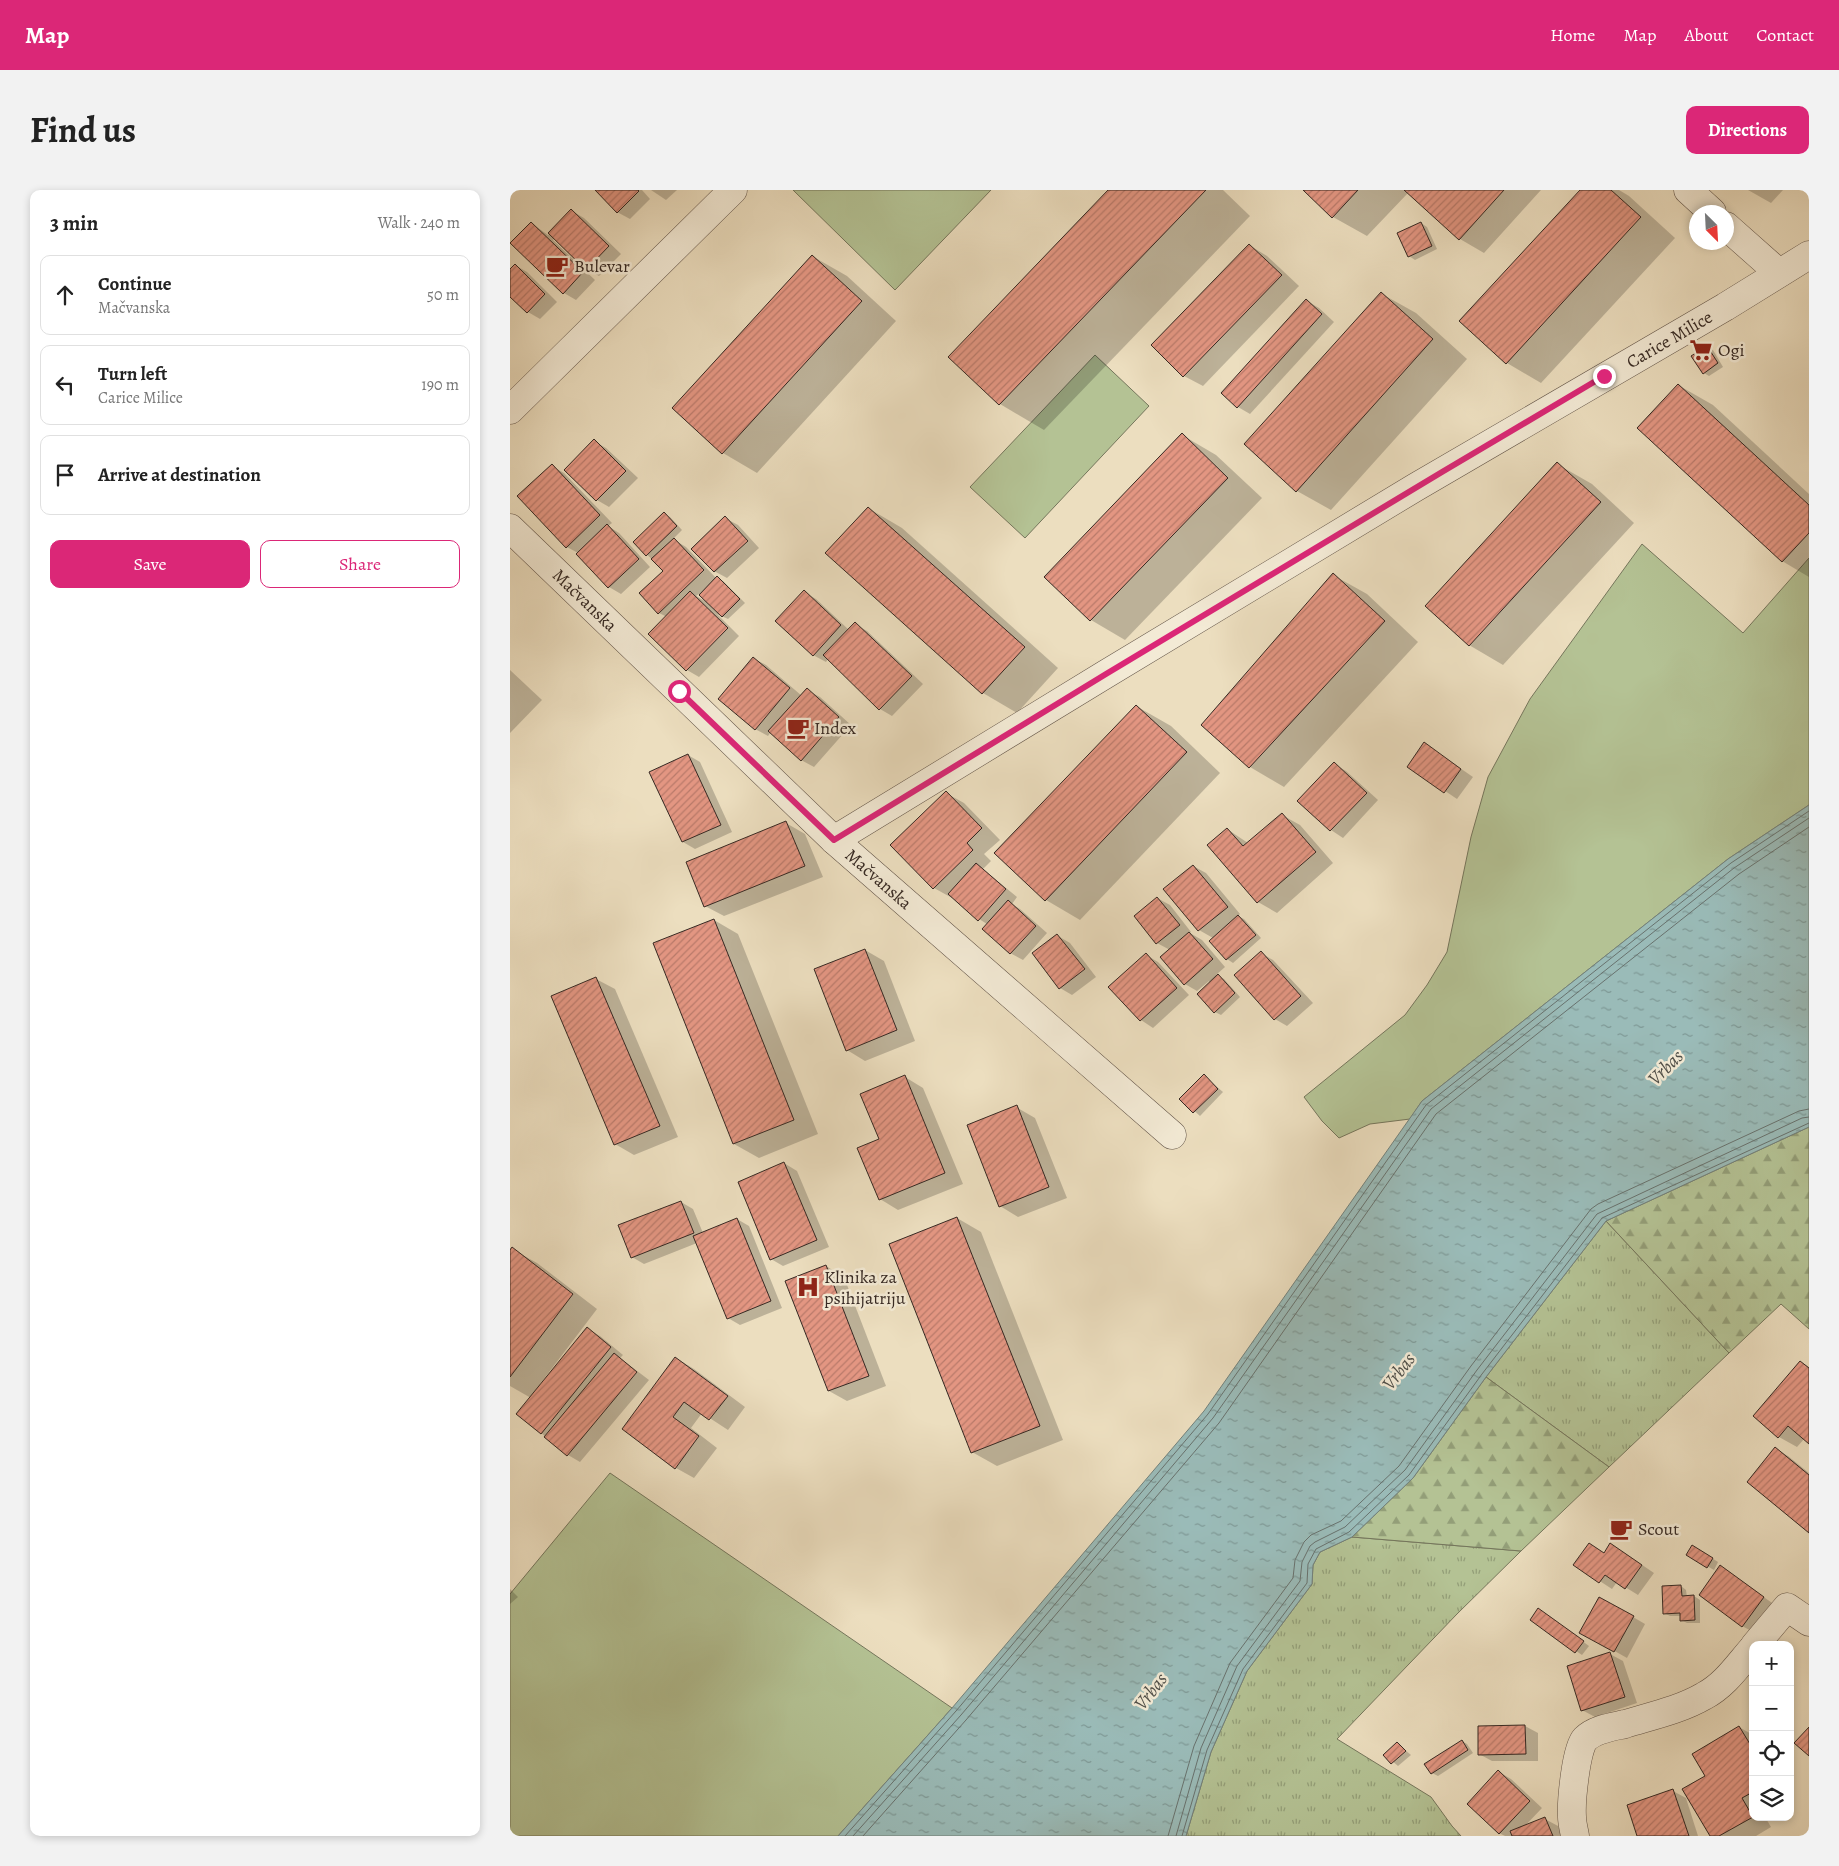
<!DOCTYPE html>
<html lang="en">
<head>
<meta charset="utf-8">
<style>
  body { margin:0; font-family:Alegreya,serif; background:#f2f2f2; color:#222 }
  .controls { position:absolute; right:15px; bottom:15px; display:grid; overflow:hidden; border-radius:10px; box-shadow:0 2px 8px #0003 }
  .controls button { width:45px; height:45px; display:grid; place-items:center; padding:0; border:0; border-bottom:1px solid #e0e0e0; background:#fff; color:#222; font:25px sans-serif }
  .compass { position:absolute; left:1179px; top:15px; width:45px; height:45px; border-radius:50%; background:#fff; box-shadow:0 2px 8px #0003; rotate:156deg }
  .stop { position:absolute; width:15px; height:15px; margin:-11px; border:4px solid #db2777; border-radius:50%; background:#fff }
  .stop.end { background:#db2777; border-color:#fff; box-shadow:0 1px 5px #0008 }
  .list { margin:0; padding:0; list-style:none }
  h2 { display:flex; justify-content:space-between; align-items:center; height:65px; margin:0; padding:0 20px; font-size:21px }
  h2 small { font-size:16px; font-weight:400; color:#767676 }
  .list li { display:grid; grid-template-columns:32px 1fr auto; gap:15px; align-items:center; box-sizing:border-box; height:80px; margin:0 10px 10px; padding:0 10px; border:1px solid #e0e0e0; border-radius:10px }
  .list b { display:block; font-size:19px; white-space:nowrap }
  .list p { margin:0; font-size:16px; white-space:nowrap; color:#767676 }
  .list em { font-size:16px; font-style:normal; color:#767676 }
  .actions { display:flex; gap:10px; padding:15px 20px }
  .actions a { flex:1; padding:11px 0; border:1px solid #db2777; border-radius:10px; text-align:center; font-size:18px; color:#db2777 }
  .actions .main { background:#db2777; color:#fff }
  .icon { flex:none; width:28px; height:28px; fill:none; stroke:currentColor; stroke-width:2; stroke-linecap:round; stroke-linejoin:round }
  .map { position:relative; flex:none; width:1299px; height:1646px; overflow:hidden; border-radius:10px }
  header { display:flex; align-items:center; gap:30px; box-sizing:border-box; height:70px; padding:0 25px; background:#db2777; color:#fff }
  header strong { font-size:24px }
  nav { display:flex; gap:28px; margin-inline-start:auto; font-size:18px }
  .intro { display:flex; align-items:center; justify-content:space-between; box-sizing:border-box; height:120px; padding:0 30px }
  h1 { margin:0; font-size:35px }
  .button { padding:12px 22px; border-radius:10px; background:#db2777; color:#fff; font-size:18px; font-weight:700 }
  main { display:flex; gap:30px; padding:0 30px }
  aside { flex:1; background:#fff; border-radius:10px; box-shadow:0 2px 8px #0003 }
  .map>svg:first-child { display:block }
  .grass { fill:url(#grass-tufts); stroke:#75765c }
  .forest { fill:url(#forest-firs); stroke:#75765c }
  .green { fill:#b4c294; stroke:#75765c }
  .water { fill:url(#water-ripples); stroke:#72817c }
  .shadow { fill:#0003; fill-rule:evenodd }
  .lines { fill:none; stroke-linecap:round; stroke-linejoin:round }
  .shore { stroke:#68726e; stroke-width:1 }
  .building { fill:url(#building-hatch); stroke:#362923 }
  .minor-casing { stroke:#64564a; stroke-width:29 }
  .tertiary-casing { stroke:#64564a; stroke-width:29 }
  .minor { stroke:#f3ead5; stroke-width:28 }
  .tertiary { stroke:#f3ead5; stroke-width:28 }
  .route { stroke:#db2777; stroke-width:6 }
  .labels { text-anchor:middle; stroke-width:5; stroke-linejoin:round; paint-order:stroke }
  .poi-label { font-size:18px; fill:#362923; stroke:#f3ead5; text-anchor:start }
  .street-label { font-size:18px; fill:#362923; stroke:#f3ead5 }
  .water-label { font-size:19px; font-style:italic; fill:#4f4e48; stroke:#f3ead5 }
</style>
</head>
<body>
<header>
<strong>Map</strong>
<nav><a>Home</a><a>Map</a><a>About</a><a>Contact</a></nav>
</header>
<div class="intro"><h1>Find us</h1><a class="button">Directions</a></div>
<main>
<aside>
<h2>3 min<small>Walk · 240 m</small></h2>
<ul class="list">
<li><svg class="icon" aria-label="ahead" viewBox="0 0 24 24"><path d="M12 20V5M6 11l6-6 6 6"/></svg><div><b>Continue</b><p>Mačvanska</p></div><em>50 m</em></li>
<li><svg class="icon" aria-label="left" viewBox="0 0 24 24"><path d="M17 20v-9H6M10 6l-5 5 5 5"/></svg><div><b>Turn left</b><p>Carice Milice</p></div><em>190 m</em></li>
<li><svg class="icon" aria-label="arrive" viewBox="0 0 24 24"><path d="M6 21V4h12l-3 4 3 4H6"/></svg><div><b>Arrive at destination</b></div></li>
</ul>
<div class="actions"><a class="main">Save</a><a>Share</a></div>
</aside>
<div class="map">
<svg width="1299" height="1646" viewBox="0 0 1299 1646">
  <defs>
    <pattern id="grass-tufts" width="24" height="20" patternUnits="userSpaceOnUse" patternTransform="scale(1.25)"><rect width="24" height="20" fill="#b4c294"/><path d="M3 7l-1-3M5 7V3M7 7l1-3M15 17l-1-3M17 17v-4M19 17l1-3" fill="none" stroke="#939e78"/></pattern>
    <pattern id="forest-firs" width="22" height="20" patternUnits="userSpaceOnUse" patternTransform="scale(1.25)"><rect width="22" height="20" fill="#b4c294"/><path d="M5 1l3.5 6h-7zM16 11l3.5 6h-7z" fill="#939e78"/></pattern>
    <pattern id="water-ripples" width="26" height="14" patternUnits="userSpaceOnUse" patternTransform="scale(1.25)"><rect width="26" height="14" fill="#9abbb8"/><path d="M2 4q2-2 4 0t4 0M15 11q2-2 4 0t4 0" fill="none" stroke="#7e9895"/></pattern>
    <pattern id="building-hatch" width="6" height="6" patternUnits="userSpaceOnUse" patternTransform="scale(1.25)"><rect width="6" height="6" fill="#e39682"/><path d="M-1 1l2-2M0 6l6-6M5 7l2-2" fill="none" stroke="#b97a6a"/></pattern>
  </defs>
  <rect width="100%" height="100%" fill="#ecdebf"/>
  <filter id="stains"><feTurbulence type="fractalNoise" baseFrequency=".004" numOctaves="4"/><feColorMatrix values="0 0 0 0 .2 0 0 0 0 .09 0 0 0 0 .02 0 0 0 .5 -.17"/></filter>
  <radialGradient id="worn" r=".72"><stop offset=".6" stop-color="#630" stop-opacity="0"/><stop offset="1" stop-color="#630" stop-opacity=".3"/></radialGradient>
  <g class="grass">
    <path d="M1096,1031l123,132 -120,114 -123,-90z"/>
    <path d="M842,1347l169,14 -64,63 -120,125 94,58 21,29 9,10h-275l25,-84 36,-81 65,-87 1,-19 7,-13z"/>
  </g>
  <g class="forest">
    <path d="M1299,937v202l-28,-25 -52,49 -123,-132z"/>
    <path d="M976,1187l123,90 -88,84 -169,-14 61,-59z"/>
  </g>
  <g class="green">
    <path d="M283,0h198l-96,100z"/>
    <path d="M585,165l54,51 -124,132 -55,-51z"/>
    <path d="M1132,354l101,89 66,-75v247l-81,54 -306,242 -12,18 -40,5 -31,14 -17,-17 -18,-24 101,-82 22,-30 20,-33 24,-115 17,-60 42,-78z"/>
    <path d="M100,1283l342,235 -114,128h-328v-242z"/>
  </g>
  <path class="water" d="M1299,615v322l-203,94 -120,156 -73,101 -61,59 -32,15 -7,13 -1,19 -65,87 -36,81 -25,84h-348l114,-128 252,-297 218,-310 306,-242z"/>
  <g class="shadow">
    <path d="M86,0h46l8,9 -20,20 -13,-7z"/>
    <path d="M141,0h26l-11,10z"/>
    <path d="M600,0h113l27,26 -206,214 -44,-26z"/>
    <path d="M795,0h236l-57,63 -24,-14 -52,-46 -41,43 -34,-19z"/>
    <path d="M1072,0h37l10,6 46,42 -134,145 -34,-20 -46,-43z"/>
    <path d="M1238,0h35l-12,13z"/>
    <path d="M62,21l12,7 37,36 -22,22 -12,-7 -32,-31 -2,2 42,40 -19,20 -12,-7 -33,-70 17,12z"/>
    <path d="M911,33l6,4 10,22 -22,11 -6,-4z"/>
    <path d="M739,55l18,11 32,30 -96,100 -19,-10 -31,-31z"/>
    <path d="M302,66l35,20 49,45 -139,152 -34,-20z"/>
    <path d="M5,75l12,7 30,30 -17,17 -12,-7 -18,-17v-25z"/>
    <path d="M872,104l34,19 51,46 -136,151 -34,-19z"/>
    <path d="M797,111l12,7 15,14 -84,92 -12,-7z"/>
    <path d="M1197,157l6,3 10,17 -14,9 -5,-3z"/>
    <path d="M1168,195l35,20 96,89v83l-27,-16z"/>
    <path d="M672,245l34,20 46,43 -137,142 -34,-20 -46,-43z"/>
    <path d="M84,251l12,7 32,30 -29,29 -12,-7z"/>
    <path d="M1047,274l35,20 42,39 -131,142 -34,-20z"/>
    <path d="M42,276l12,7 48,50 -4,3 11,7 31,34 -29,27 -12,-7 -31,-34 -11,-6z"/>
    <path d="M358,318l34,20 156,140 -41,45 -34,-20z"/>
    <path d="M154,324l6,3 12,13 -9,9 13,8 30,31 7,3 22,22 -17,16 -11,-5 22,22 -40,41 -12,-7 -20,-53 -8,-4 -19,-20 24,-22 -30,-29zM189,404l8,8 -11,-6z"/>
    <path d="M215,328l13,7 21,23 -32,30 -13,-7z"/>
    <path d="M823,385l34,19 51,48 -134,145 -34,-20 -48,-42z"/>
    <path d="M294,402l12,7 33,31 6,-6 12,7 56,53 -31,32 -12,-7 -52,-50 -2,3 -13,-7z"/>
    <path d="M243,468l13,7 36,31 5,-6 13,7 31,28 -37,42 -13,-7 -30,-28 -3,4 -13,-7z"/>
    <path d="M0,480l32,30 -32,33z"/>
    <path d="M626,516l35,20 49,47 -140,147 -34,-20z"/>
    <path d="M915,554l48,33 -16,22 -49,-33z"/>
    <path d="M178,565l12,7 32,70 -37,17 -12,-7z"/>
    <path d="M824,574l12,7 32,29 -35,38 -12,-8 -32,-29z"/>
    <path d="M436,603l18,10 36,37 -16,14 7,7 -8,8 34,28 -5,7 8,5 27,24 -24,27 -13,-7 -23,-29 -8,-5 -25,-22 -2,1 -18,-10z"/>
    <path d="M772,625l18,10 33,38 -56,50 -19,-11 -50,-57 19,-16 21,14z"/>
    <path d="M276,633l19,11 18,43 -99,39 -19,-10z"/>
    <path d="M683,676l13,7 34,41 -2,2 6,3 17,19 -28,25 -6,-4 -16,-18 2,-3 -14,-8z"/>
    <path d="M647,708l13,7 21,27 -1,1 12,7 23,27 -9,8 8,4 16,18 -19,18 -6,-3 -6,-31 -12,10 -12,-7 -23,-27 8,-7 -13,-7z"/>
    <path d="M204,730l24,14 80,200 -59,24 -25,-14 -79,-200z"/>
    <path d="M548,746l12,7 26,34 -24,18 -12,-7z"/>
    <path d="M355,760l19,11 31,80 -50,20 -18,-11z"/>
    <path d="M751,763l12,7 40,43 -26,23 -12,-7z"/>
    <path d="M636,765l12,7 31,33 -36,33 -12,-8 -31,-33z"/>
    <path d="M86,789l19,10 63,148 -44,18 -19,-11z"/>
    <path d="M694,886l19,16 -23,24 -19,-17z"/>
    <path d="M395,887l18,11 40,96 -65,26 -18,-11v-59z"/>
    <path d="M506,917l19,11 32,80 -49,19 -18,-11z"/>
    <path d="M274,973l13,8 32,76 -46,19 -12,-7z"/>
    <path d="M171,1012l12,7 10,24 34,-14 12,7 33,82 -42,17 -12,-7 -31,-75 -53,21 -12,-7z"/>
    <path d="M447,1028l24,14 82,208 -66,26 -25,-14z"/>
    <path d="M0,1058l27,15 60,46 -57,75 1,1 47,-56 12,7 23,19 -3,3 29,22 -69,82 -12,-7 -27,-22 -10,-35 -21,-12z"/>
    <path d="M316,1076l18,11 42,109 -39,15 -18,-10z"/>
    <path d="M166,1168l18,11 51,38 -17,23 -26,-17 -11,15 26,20 -23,30 -18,-10 -53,-39z"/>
    <path d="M1291,1172l8,5v75l-4,-4 -8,9 -18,-10z"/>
    <path d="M1266,1259l12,7 21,17v58z"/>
    <path d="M1183,1356l25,16 -4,8 -26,-15z"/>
    <path d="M1113,1362l31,21 -16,22 -21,-13 -5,7 -37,-24 30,-11z"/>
    <path d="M1211,1377l54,38 -20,28 -13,-7z"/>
    <path d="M1171,1396l5,4 1,7 7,-1 6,4v23h-13l-6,-3v-4h-11l-6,-3z"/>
    <path d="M0,1399l8,8 -8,7z"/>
    <path d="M1034,1423l45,33 -7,9 -51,-35z"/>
    <path d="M1123,1427l12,7 -18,34 -46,-26z"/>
    <path d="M1100,1464l13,7 14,42 -42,14 -13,-7z"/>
    <path d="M1015,1536l13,7v28h-46l-13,-7v-27z"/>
    <path d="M1229,1537l14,8v82h12l6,10 -15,9h-45l-5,-60z"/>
    <path d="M952,1551l5,3 6,9 -35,23 -6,-3z"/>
    <path d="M888,1554l13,11 -13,11 -13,-11z"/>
    <path d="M989,1582l12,7 31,29 -18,19 21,-8 13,7 4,10h-57l-6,-3z"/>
    <path d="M1163,1601l13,7 12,38h-60z"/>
  </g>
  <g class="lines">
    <g class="shore">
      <path d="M335,1646l111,-125 252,-297 218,-309 305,-242 78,-52"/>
      <path d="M343,1646l108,-121 252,-297 218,-309 303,-241 75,-50"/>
      <path d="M353,1646l103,-116 253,-297 217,-309 303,-240 70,-47"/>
      <path d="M658,1646l26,-90 36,-83 63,-85 2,-18 9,-18 7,-7 30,-14 58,-55 72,-100 120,-157 7,-5 201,-93 10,-2"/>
      <path d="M666,1646l25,-88 36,-82 63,-85 2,-19 8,-16 5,-4 30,-15 60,-57 72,-100 120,-156 205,-96 7,-1"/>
      <path d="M672,1646l25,-86 36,-81 64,-86 1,-19 8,-15 33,-17 60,-57 73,-101 120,-156 207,-95"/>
    </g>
  </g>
  <g class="building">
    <path d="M85,0h43l1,1 -22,22z"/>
    <path d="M598,0h98l-207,215 -51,-48z"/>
    <path d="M793,0h55l-26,28z"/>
    <path d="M894,0h100l-45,50z"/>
    <path d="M1070,0h31l30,27 -135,147 -47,-43z"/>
    <path d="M61,19l38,37 -23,24 -38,-37z"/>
    <path d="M21,32l52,50 -20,22 -53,-51z"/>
    <path d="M911,32l11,24 -24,11 -11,-24z"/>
    <path d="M739,54l33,31 -99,102 -32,-32z"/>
    <path d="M302,65l50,46 -140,153 -50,-46z"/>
    <path d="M5,74l30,30 -18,19 -17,-16v-28z"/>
    <path d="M871,102l52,47 -137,153 -52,-48z"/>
    <path d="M796,109l16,15 -85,94 -16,-15z"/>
    <path d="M1197,156l11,17 -15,11 -12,-18z"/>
    <path d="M1168,194l131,121v28l-27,29 -145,-134z"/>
    <path d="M672,243l46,45 -138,143 -46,-44z"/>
    <path d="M84,249l32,32 -30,30 -32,-31z"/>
    <path d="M1047,272l44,40 -132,144 -44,-40z"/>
    <path d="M42,274l48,51 -34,33 -49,-52z"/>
    <path d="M358,317l157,140 -43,47 -157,-141z"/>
    <path d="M154,322l13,14 -31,30 -13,-14z"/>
    <path d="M215,326l23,25 -34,31 -23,-23z"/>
    <path d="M97,334l32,35 -31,29 -32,-34z"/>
    <path d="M164,348l30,32 -46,44 -19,-21 24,-22 -12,-12z"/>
    <path d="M823,383l52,48 -136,147 -48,-43z"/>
    <path d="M207,386l23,23 -18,18 -23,-22z"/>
    <path d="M294,400l37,35 -28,31 -38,-35z"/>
    <path d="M180,401l38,37 -42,43 -38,-37z"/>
    <path d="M345,432l57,54 -33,34 -56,-55z"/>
    <path d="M243,467l37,31 -35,42 -37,-31z"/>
    <path d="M297,498l32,29 -38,44 -33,-30z"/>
    <path d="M626,515l51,47 -142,149 -51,-48z"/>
    <path d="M914,552l37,27 -17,24 -37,-26z"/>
    <path d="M178,564l33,71 -39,17 -33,-70z"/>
    <path d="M824,572l33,31 -37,38 -33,-30z"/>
    <path d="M436,601l36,37 -15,15 6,7 -40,39 -43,-44z"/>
    <path d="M772,623l34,39 -59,51 -50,-58 20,-17 16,18z"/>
    <path d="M276,631l19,45 -101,41 -18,-45z"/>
    <path d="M466,673l30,26 -28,32 -30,-27z"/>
    <path d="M683,675l35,42 -30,24 -35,-42z"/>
    <path d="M647,707l23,28 -24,19 -22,-28z"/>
    <path d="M498,710l28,26 -26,28 -28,-25z"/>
    <path d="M728,725l18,20 -30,25 -17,-19z"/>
    <path d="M204,729l80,201 -61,24 -80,-201z"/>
    <path d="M679,742l24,27 -29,26 -24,-28z"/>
    <path d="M547,744l28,35 -26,20 -27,-36z"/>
    <path d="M355,759l32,81 -51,21 -32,-82z"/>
    <path d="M751,761l40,45 -27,24 -40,-45z"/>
    <path d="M636,763l31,35 -37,33 -32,-34z"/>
    <path d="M708,784l17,19 -21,20 -17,-19z"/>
    <path d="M86,787l64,149 -46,19 -63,-149z"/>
    <path d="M694,884l14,15 -25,24 -14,-14z"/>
    <path d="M395,885l40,98 -66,27 -22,-52 22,-9 -19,-45z"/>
    <path d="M507,915l32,82 -50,20 -32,-82z"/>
    <path d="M274,972l33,78 -47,20 -32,-78z"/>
    <path d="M171,1011l13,32 -63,25 -13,-33z"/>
    <path d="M447,1027l83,209 -69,27 -82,-209z"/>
    <path d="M227,1028l34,83 -44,18 -34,-83z"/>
    <path d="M2,1057l61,47 -63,83v-127z"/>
    <path d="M316,1075l43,111 -41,15 -43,-110z"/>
    <path d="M77,1137l24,20 -70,87 -25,-20z"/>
    <path d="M104,1163l23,19 -70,84 -23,-19z"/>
    <path d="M165,1167l53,39 -19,24 -25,-18 -11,15 26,19 -24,33 -53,-40z"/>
    <path d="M1290,1171l9,7v76l-21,-18 -10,12 -25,-22z"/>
    <path d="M1265,1257l34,28v58l-62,-51z"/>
    <path d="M1079,1353l15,10 6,-10 32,22 -17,24 -20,-14 -6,8 -26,-18z"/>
    <path d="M1182,1355l21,13 -6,10 -21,-13z"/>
    <path d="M1210,1375l44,32 -22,30 -43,-32z"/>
    <path d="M1171,1395l1,11 12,-1 1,25 -15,1v-8l-17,1 -1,-28z"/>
    <path d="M1089,1407l35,19 -20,36 -35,-19z"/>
    <path d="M1028,1418l46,33 -9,12 -45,-33z"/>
    <path d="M1100,1462l15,45 -44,14 -14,-45z"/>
    <path d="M1015,1535l1,29 -48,1v-29z"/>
    <path d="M1229,1536l14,23v43l-11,6 11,19 -34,19h-9l-28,-47 23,-13 -13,-22z"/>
    <path d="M1299,1537v29l-15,-13z"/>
    <path d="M952,1550l6,10 -37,24 -7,-10z"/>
    <path d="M887,1552l9,9 -15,13 -8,-9z"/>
    <path d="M988,1580l32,31 -31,33 -32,-30z"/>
    <path d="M1163,1599l16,47h-52l-10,-31z"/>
    <path d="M1035,1627l8,19h-41l-2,-5z"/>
  </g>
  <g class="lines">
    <defs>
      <g id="minor">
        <path d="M1178,0l24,22"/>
        <path d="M1216,36l53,47"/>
        <path id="s1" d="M0,338l324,312 338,295"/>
        <path id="s2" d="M324,650l272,-166 310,-187 309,-180 84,-52"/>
        <path d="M1245,1455l32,-38 22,15"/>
        <path d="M1065,1646c-1,-6 -3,-13 -3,-19 -1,-15 4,-69 13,-78 10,-10 27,-12 40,-15 26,-8 55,-14 79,-28 21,-11 34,-31 49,-48"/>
      </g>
      <path id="tertiary" d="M0,220l223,-220"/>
    </defs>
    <use href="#minor" class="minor-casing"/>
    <use href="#tertiary" class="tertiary-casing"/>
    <use href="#minor" class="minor"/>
    <use href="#tertiary" class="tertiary"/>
  </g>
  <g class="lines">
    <path class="route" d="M169,501l155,149 272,-166 336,-202 162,-96"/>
  </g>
  <defs>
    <symbol id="cafe-bare" viewBox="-9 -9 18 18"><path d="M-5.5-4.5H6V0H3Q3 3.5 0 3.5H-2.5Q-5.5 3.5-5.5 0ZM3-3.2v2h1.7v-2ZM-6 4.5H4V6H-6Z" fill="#8f2418" stroke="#f3ead5" stroke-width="2.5" paint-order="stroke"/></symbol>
    <symbol id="supermarket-bare" viewBox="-9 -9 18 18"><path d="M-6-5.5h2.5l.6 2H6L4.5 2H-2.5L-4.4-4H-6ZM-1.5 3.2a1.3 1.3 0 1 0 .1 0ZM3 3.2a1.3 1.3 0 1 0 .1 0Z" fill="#8f2418" stroke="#f3ead5" stroke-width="2.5" paint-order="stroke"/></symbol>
    <symbol id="hospital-bare" viewBox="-9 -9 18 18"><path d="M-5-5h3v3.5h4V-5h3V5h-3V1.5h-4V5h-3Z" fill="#8f2418" stroke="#f3ead5" stroke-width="2.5" paint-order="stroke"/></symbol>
  </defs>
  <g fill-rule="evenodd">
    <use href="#cafe-bare" x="31" y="60" width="32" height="32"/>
    <use href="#supermarket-bare" x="1175" y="144" width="32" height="32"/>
    <use href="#cafe-bare" x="272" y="522" width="32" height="32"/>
    <use href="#hospital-bare" x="282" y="1081" width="32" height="32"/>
    <use href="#cafe-bare" x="1095" y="1323" width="32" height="32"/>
  </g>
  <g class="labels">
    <g class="poi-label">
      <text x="64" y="82">Bulevar</text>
      <text x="1208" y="166">Ogi</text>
      <text x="304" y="544">Index</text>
      <text x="314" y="1093">Klinika za<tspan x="314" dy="21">psihijatriju</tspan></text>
      <text x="1128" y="1345">Scout</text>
    </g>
    <g class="street-label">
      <text dy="6" stroke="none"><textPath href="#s2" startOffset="974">Carice Milice</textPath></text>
      <text dy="6" stroke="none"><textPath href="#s1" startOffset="104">Mačvanska</textPath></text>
      <text dy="6" stroke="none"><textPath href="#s1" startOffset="509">Mačvanska</textPath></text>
    </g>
    <g class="water-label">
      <text transform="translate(1155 877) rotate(-45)" y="7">Vrbas</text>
      <text transform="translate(888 1181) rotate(-52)" y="7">Vrbas</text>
      <text transform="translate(640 1501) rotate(-52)" y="7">Vrbas</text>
    </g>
  </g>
  <rect width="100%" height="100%" filter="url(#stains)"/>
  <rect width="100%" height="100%" fill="url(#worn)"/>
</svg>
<div class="controls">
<button>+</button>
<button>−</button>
<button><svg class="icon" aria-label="locate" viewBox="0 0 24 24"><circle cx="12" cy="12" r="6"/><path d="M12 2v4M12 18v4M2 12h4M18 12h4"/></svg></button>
<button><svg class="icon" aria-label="layers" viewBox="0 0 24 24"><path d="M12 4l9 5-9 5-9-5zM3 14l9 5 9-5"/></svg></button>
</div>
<svg class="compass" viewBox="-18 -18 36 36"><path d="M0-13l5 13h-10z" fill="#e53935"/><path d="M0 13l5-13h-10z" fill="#767676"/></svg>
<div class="stop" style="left:169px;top:501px"></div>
<div class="stop end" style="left:1094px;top:186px"></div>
</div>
</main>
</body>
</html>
